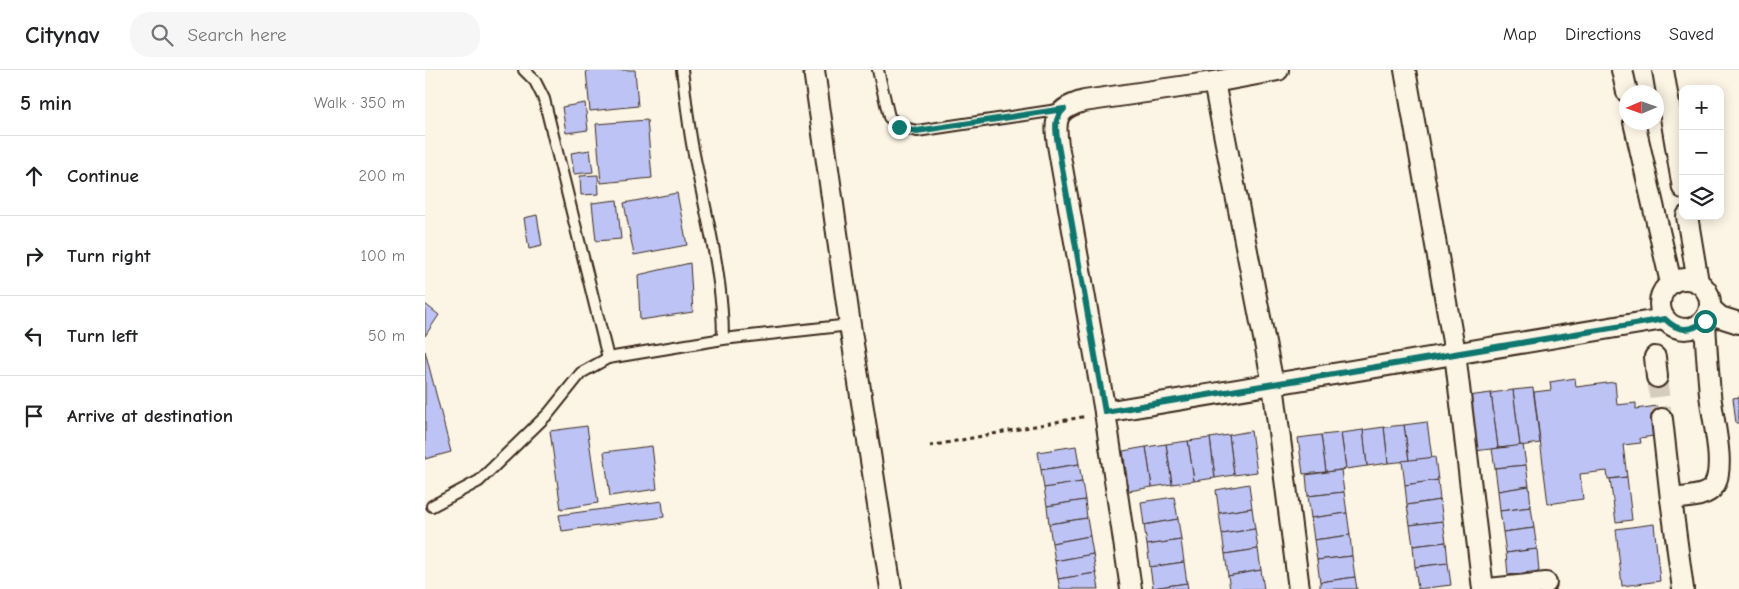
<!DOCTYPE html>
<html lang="en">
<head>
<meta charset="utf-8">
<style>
  body { margin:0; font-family:"Comic Neue",sans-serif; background:#f6f6f6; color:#202124 }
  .controls { position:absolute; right:15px; top:15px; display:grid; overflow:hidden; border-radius:10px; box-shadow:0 2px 12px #0003 }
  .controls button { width:45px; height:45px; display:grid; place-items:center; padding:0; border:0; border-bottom:1px solid #e0e0e0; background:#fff; color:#202124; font:25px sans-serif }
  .compass { position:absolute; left:1194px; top:15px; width:45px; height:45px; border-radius:50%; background:#fff; box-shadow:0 2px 12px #0003; rotate:268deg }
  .stop { position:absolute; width:15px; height:15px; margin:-11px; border:4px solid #0f766e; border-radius:50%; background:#fff }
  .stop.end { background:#0f766e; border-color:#fff; box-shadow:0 1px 5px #0008 }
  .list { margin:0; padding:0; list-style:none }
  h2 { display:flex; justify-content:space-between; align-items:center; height:65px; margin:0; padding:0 20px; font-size:21px }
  h2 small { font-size:16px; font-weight:400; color:#757577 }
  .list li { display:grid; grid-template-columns:32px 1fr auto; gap:15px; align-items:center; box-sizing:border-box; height:80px; padding:0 20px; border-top:1px solid #e0e0e0 }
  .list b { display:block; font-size:19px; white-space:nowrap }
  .list em { font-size:16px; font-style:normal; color:#757577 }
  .icon { flex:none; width:28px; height:28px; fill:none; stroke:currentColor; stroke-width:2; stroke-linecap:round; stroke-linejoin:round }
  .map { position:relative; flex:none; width:1314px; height:519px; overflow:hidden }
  header { display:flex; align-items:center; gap:30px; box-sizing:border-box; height:70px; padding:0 25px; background:#fff; border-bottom:1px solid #e0e0e0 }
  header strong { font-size:24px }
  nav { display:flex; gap:28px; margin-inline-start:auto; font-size:18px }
  .search { width:350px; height:45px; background:#f6f6f6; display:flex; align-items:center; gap:12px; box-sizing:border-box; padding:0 18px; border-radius:20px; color:#757577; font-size:19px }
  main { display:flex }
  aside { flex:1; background:#fff }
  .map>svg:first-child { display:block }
  .building { fill:#bdc3f5; stroke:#3b2a1e }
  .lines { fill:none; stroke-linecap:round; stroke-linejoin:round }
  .street-tunnel { stroke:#d5ccbd; stroke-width:20; stroke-dasharray:20 10; stroke-linecap:butt }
  .lane-casing { stroke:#3b2a1e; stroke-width:14 }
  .street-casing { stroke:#3b2a1e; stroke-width:24 }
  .path { stroke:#3b2a1e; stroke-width:3; stroke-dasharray:4 4; stroke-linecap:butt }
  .lane { stroke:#fcf5e5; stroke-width:10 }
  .street { stroke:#fcf5e5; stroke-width:20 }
  .route { stroke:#0f766e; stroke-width:6 }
</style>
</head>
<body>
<header>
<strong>Citynav</strong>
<div class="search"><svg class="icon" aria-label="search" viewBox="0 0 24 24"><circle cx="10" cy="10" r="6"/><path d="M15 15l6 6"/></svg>Search here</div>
<nav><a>Map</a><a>Directions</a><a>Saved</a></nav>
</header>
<main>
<aside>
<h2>5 min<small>Walk · 350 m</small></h2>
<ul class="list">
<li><svg class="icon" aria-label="ahead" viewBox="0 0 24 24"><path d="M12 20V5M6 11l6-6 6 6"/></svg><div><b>Continue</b></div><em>200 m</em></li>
<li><svg class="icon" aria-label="right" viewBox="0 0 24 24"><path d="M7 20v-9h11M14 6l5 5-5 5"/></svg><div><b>Turn right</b></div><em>100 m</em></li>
<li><svg class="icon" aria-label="left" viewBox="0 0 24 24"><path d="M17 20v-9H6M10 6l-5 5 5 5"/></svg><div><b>Turn left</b></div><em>50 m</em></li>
<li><svg class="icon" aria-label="arrive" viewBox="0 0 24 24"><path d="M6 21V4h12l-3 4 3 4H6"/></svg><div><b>Arrive at destination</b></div></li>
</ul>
</aside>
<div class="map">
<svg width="1314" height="519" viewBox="0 0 1314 519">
  <rect width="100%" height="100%" fill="#fcf5e5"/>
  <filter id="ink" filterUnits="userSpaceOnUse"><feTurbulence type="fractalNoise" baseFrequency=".02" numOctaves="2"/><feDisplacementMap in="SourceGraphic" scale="10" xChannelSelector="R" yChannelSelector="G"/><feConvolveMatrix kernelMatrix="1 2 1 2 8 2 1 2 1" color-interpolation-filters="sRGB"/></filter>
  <g filter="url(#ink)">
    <g class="building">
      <path d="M161,0h49l3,36 -48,5z"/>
      <path d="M160,33l3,27 -22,3 -4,-26z"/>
      <path d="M222,50l5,58 -51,5 -5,-59z"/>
      <path d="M165,80l3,22 -19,2 -3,-21z"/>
      <path d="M173,105l1,19 -18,1 -1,-19z"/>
      <path d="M252,123l10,52 -53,10 -10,-52z"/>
      <path d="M192,130l4,39 -25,2 -4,-38z"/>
      <path d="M112,145l5,31 -13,3 -5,-31z"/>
      <path d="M265,193l3,49 -53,8 -2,-45z"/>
      <path d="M0,234l14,11 -14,21z"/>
      <path d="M0,281l26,101 -26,7z"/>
      <path d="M1150,308l1,9 39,-5 2,23 19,-2v6l21,-3 4,29 -21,3 1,5 -18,2 4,32 -19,2 -1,-8 -27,3 3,25 -35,5 -14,-112 17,-2 -1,-8z"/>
      <path d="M1108,318l7,55 -20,3 -7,-56z"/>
      <path d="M1088,320l7,56 -22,2 -7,-55z"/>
      <path d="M1066,323l7,55 -23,3 -7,-55z"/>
      <path d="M1314,327v26h-3l-3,-25z"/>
      <path d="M1002,352l5,36 -23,3 -5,-36z"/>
      <path d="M979,355l5,36 -21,2 -4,-36z"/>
      <path d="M162,356l11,77 -37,6 -11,-78z"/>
      <path d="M959,357l4,36 -21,3 -4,-36z"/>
      <path d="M938,360l4,36 -21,3 -5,-36z"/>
      <path d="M826,361l6,41 -23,3 -5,-40z"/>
      <path d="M916,363l5,36 -20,3 -5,-37z"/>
      <path d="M804,365l5,40 -19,3 -5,-40z"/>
      <path d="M896,365l5,37 -23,2 -5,-36z"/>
      <path d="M785,368l5,40 -21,3 -6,-40z"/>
      <path d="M763,371l6,40 -22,3 -6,-40z"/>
      <path d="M741,374l6,40 -20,3 -6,-40z"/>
      <path d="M1098,375l3,20 -31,3 -3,-19z"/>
      <path d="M227,376l5,43 -47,7 -6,-44z"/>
      <path d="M651,376l3,18 -38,6 -3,-18z"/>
      <path d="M721,377l6,40 -23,4 -6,-40z"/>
      <path d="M1010,387l3,23 -33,5 -3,-24z"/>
      <path d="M654,394l3,18 -38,6 -3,-18z"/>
      <path d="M1101,395l3,21 -31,5 -3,-23z"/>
      <path d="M916,400l3,22 -36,4 -2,-21z"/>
      <path d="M1202,407l5,43 -16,2 -6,-43z"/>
      <path d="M1013,410l2,20 -33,5 -2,-20z"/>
      <path d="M657,412l3,18 -38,6 -3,-18z"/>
      <path d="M824,414l3,24 -33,5 -3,-23z"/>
      <path d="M1104,416l2,21 -31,4 -2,-20z"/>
      <path d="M919,422l3,21 -36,5 -3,-22z"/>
      <path d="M749,427l4,22 -34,6 -3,-23z"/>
      <path d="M660,430l2,18 -38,6 -2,-18z"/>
      <path d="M1015,430l3,21 -33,4 -3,-20z"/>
      <path d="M237,431l2,16 -102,14 -3,-16z"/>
      <path d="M1106,437l3,21 -31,4 -3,-21z"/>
      <path d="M827,438l3,21 -33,5 -3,-21z"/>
      <path d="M922,443l3,22 -36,5 -3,-22z"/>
      <path d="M662,448l3,18 -38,7 -3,-19z"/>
      <path d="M753,449l3,21 -34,5 -3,-20z"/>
      <path d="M1018,451l3,21 -33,4 -3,-21z"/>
      <path d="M1229,454l6,57 -38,5 -6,-57z"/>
      <path d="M1109,458l3,21 -31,4 -3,-21z"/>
      <path d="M830,459l3,20 -33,5 -3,-20z"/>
      <path d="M925,465l2,21 -35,4 -3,-20z"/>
      <path d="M665,466l3,18 -38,7 -3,-18z"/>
      <path d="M756,470l3,22 -34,5 -3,-22z"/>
      <path d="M1021,472l2,21 -33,4 -2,-21z"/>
      <path d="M833,479l3,21 -33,6 -3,-22z"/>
      <path d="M1112,479l2,22 -31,4 -2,-22z"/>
      <path d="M668,484l3,19 -38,6 -3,-18z"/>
      <path d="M927,486l3,21 -35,5 -3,-22z"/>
      <path d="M759,492l3,21 -34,5 -3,-21z"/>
      <path d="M1023,493l3,22 -33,4 -3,-22z"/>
      <path d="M836,500l3,19h-34l-2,-13z"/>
      <path d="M671,503l3,16h-39l-2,-10z"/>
      <path d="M930,507l2,12h-37v-7z"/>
      <path d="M762,513l1,6h-35v-1z"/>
    </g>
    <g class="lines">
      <path class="street-tunnel" d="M1232,307l5,42"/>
      <defs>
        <g id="lane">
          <path d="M99,0l11,11 9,18 64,259"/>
          <path d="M453,0l11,47 11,10 17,4 147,-22"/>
          <path d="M298,269l127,-14"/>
          <path d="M7,436l47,-25 70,-68 32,-40 27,-15 115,-19c0,-64 -17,-124 -29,-185 -6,-28 -8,-56 -12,-84"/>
        </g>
        <g id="street">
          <path d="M389,0l36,255 41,264"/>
          <path d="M980,0l50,283 28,236"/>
          <path d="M1197,0l5,22"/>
          <path d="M1238,0l20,118"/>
          <path d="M789,12l59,302 26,205"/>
          <path d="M1209,52l37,161"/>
          <path d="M1262,146l11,66"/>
          <circle cx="1260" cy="234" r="25"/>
          <path d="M1285,238l10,9 19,6"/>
          <path d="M1230,287l2,20"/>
          <path d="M680,342l-47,-267c-4,-27 -2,-36 26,-44l130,-19 64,-12"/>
          <path d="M1237,349l9,80"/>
          <path d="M706,519l-26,-177 559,-93"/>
          <path d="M1063,519l58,-6"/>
          <path d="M1258,519l-12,-90c13,-2 35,-1 43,-13 12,-20 -2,-69 -4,-92 -2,-24 -4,-49 -5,-73"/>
        </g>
      </defs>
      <use href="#lane" class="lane-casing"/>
      <use href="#street" class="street-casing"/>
      <path class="path" d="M505,376l157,-30"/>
      <use href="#lane" class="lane"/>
      <use href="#street" class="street"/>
    </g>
  </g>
  <g class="lines" filter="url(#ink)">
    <path class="route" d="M474,57l18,4 147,-22c-11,10 -8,22 -6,36l47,267 560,-93c13,13 25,13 40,2"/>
  </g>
</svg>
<div class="controls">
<button>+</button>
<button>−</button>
<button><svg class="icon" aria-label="layers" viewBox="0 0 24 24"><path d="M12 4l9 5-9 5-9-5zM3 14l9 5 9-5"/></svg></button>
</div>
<svg class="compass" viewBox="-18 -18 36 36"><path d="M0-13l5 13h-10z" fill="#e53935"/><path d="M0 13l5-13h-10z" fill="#757577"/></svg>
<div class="stop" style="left:1280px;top:251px"></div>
<div class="stop end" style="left:474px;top:57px"></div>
</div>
</main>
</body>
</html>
